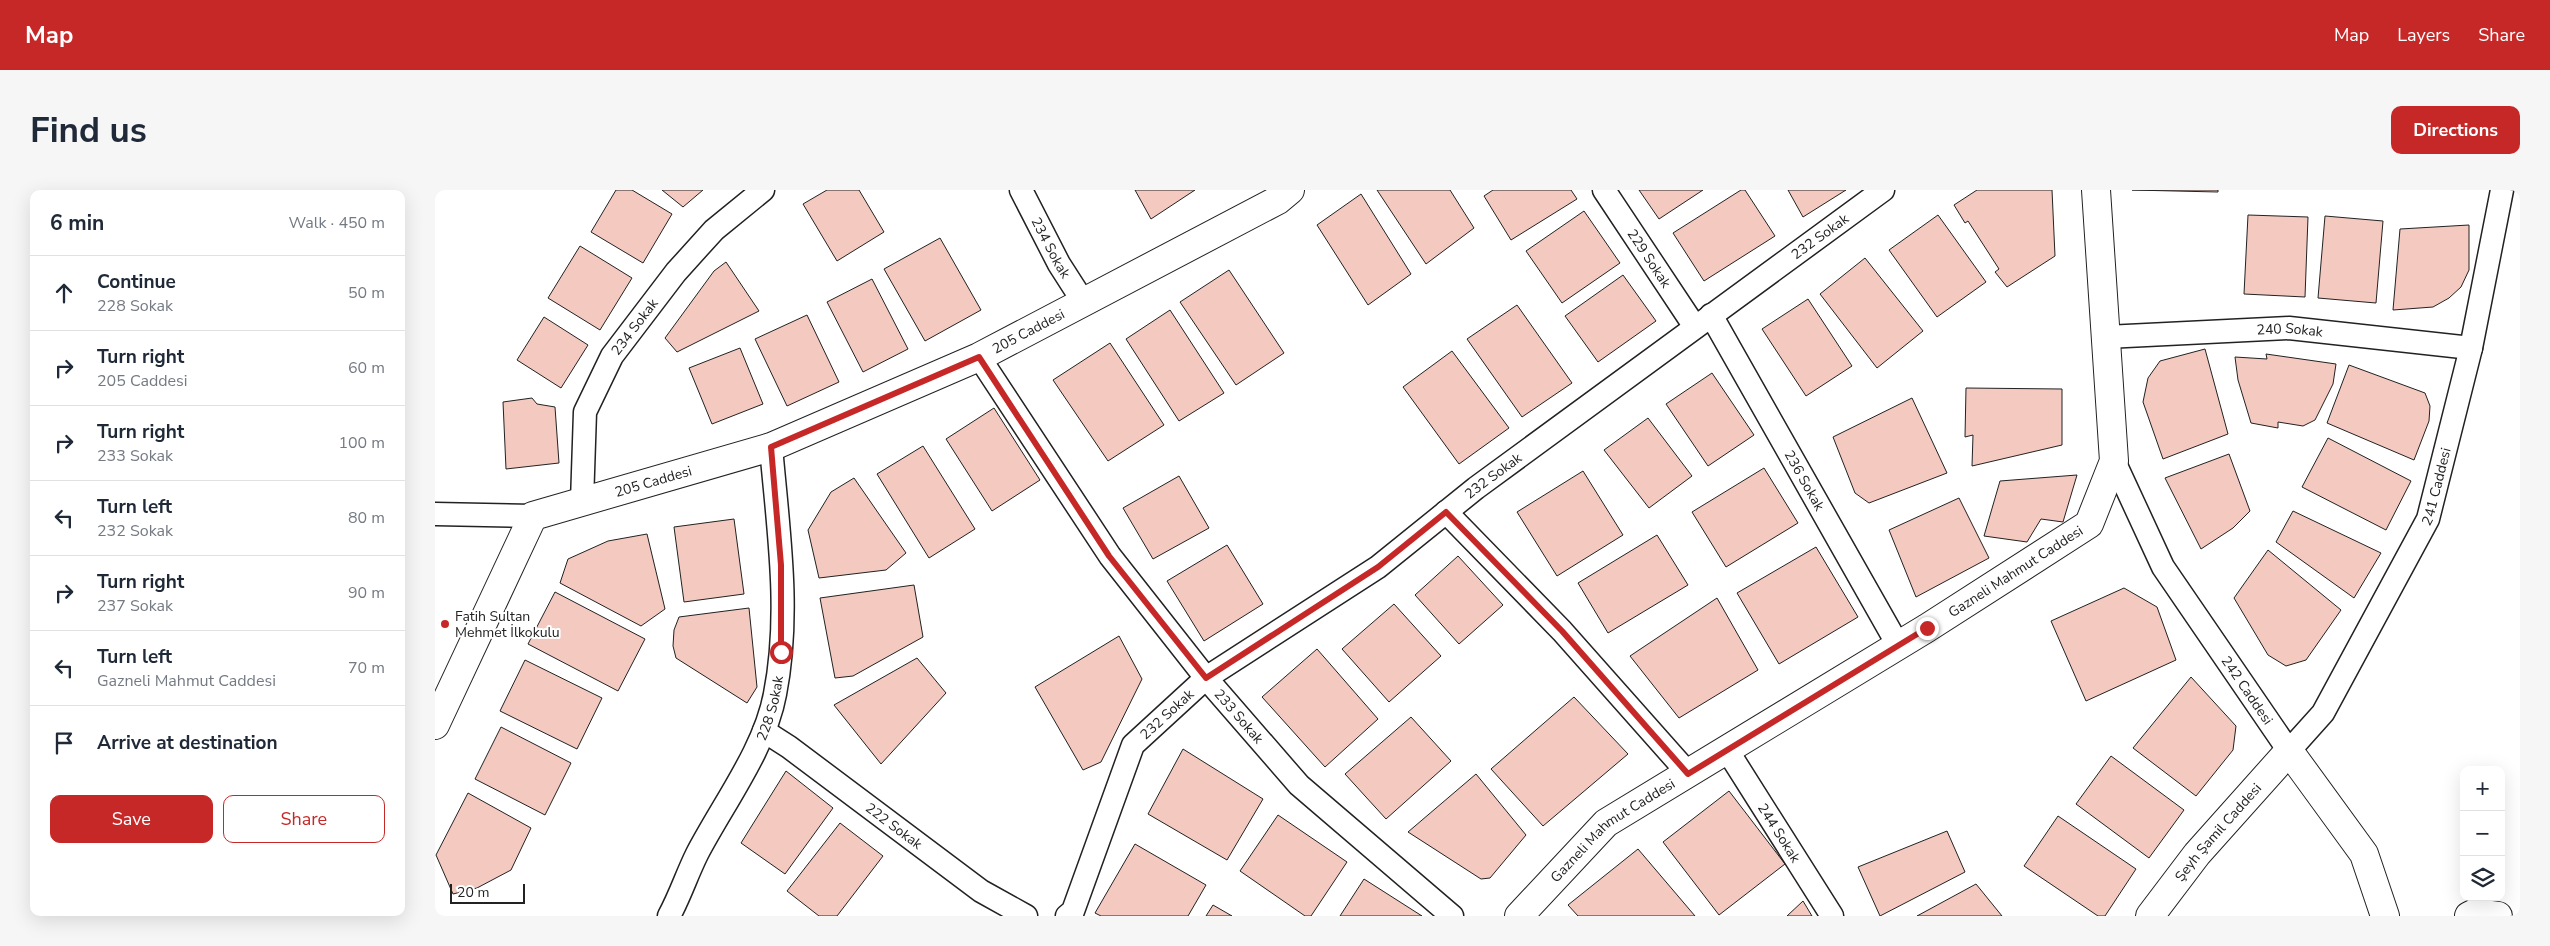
<!DOCTYPE html>
<html lang="en">
<head>
<meta charset="utf-8">
<style>
  body { margin:0; font-family:"Nunito Sans",sans-serif; background:#f6f6f7; color:#1f2937 }
  .controls { position:absolute; right:15px; bottom:15px; display:grid; overflow:hidden; border-radius:10px; box-shadow:0 5px 20px #0002 }
  .controls button { width:45px; height:45px; display:grid; place-items:center; padding:0; border:0; border-bottom:1px solid #e0e1e3; background:#fff; color:#1f2937; font:25px sans-serif }
  .scale { position:absolute; left:15px; bottom:12px; width:75px; box-sizing:border-box; padding-left:5px; border:2px solid #222; border-top:0; font-size:14px; line-height:18px; white-space:nowrap; color:#222; -webkit-text-stroke:4px #fff; paint-order:stroke }
  .stop { position:absolute; width:15px; height:15px; margin:-11px; border:4px solid #c62828; border-radius:50%; background:#fff }
  .stop.end { background:#c62828; border-color:#fff; box-shadow:0 1px 5px #0008 }
  .list { margin:0; padding:0; list-style:none }
  h2 { display:flex; justify-content:space-between; align-items:center; height:65px; margin:0; padding:0 20px; font-size:21px }
  h2 small { font-size:16px; font-weight:400; color:#747a83 }
  .list li { display:grid; grid-template-columns:32px 1fr auto; gap:15px; align-items:center; box-sizing:border-box; height:75px; padding:0 20px; border-top:1px solid #e0e1e3 }
  .list b { display:block; font-size:19px; white-space:nowrap }
  .list p { margin:0; font-size:16px; white-space:nowrap; color:#747a83 }
  .list em { font-size:16px; font-style:normal; color:#747a83 }
  .actions { display:flex; gap:10px; padding:15px 20px }
  .actions a { flex:1; padding:11px 0; border:1px solid #c62828; border-radius:10px; text-align:center; font-size:18px; color:#c62828 }
  .actions .main { background:#c62828; color:#fff }
  .icon { flex:none; width:28px; height:28px; fill:none; stroke:currentColor; stroke-width:2; stroke-linecap:round; stroke-linejoin:round }
  .map { position:relative; flex:none; width:2085px; height:726px; overflow:hidden; border-radius:10px }
  header { display:flex; align-items:center; gap:30px; box-sizing:border-box; height:70px; padding:0 25px; background:#c62828; color:#fff }
  header strong { font-size:24px }
  nav { display:flex; gap:28px; margin-inline-start:auto; font-size:18px }
  .intro { display:flex; align-items:center; justify-content:space-between; box-sizing:border-box; height:120px; padding:0 30px }
  h1 { margin:0; font-size:35px }
  .button { padding:12px 22px; border-radius:10px; background:#c62828; color:#fff; font-size:18px; font-weight:700 }
  main { display:flex; gap:30px; padding:0 30px }
  aside { flex:1; background:#fff; border-radius:10px; box-shadow:0 5px 20px #0002 }
  .map>svg:first-child { display:block }
  .building { fill:#f3c9c0; stroke:#222 }
  .lines { fill:none; stroke-linecap:round; stroke-linejoin:round }
  .minor-casing { stroke:#222; stroke-width:25 }
  .tertiary-casing { stroke:#222; stroke-width:30 }
  .trunk-casing { stroke:#222; stroke-width:30 }
  .minor { stroke:#fff; stroke-width:22 }
  .tertiary { stroke:#fff; stroke-width:28 }
  .trunk { stroke:#fff; stroke-width:28 }
  .route { stroke:#c62828; stroke-width:6 }
  .poi-dot { fill:#c62828; stroke:#fff; stroke-width:2 }
  .labels { text-anchor:middle; stroke-width:4; stroke-linejoin:round; paint-order:stroke }
  .street-label { font-size:14px; fill:#222; stroke:#fff }
  .poi-label { font-size:14px; fill:#222; stroke:#fff; text-anchor:start }
</style>
</head>
<body>
<header>
<strong>Map</strong>
<nav><a>Map</a><a>Layers</a><a>Share</a></nav>
</header>
<div class="intro"><h1>Find us</h1><a class="button">Directions</a></div>
<main>
<aside>
<h2>6 min<small>Walk · 450 m</small></h2>
<ul class="list">
<li><svg class="icon" aria-label="ahead" viewBox="0 0 24 24"><path d="M12 20V5M6 11l6-6 6 6"/></svg><div><b>Continue</b><p>228 Sokak</p></div><em>50 m</em></li>
<li><svg class="icon" aria-label="right" viewBox="0 0 24 24"><path d="M7 20v-9h11M14 6l5 5-5 5"/></svg><div><b>Turn right</b><p>205 Caddesi</p></div><em>60 m</em></li>
<li><svg class="icon" aria-label="right" viewBox="0 0 24 24"><path d="M7 20v-9h11M14 6l5 5-5 5"/></svg><div><b>Turn right</b><p>233 Sokak</p></div><em>100 m</em></li>
<li><svg class="icon" aria-label="left" viewBox="0 0 24 24"><path d="M17 20v-9H6M10 6l-5 5 5 5"/></svg><div><b>Turn left</b><p>232 Sokak</p></div><em>80 m</em></li>
<li><svg class="icon" aria-label="right" viewBox="0 0 24 24"><path d="M7 20v-9h11M14 6l5 5-5 5"/></svg><div><b>Turn right</b><p>237 Sokak</p></div><em>90 m</em></li>
<li><svg class="icon" aria-label="left" viewBox="0 0 24 24"><path d="M17 20v-9H6M10 6l-5 5 5 5"/></svg><div><b>Turn left</b><p>Gazneli Mahmut Caddesi</p></div><em>70 m</em></li>
<li><svg class="icon" aria-label="arrive" viewBox="0 0 24 24"><path d="M6 21V4h12l-3 4 3 4H6"/></svg><div><b>Arrive at destination</b></div></li>
</ul>
<div class="actions"><a class="main">Save</a><a>Share</a></div>
</aside>
<div class="map">
<svg width="2085" height="726" viewBox="0 0 2085 726">
  <rect width="100%" height="100%" fill="#fff"/>
  <g class="building">
    <path d="M181,0h16l40,24 -29,49 -52,-31z"/>
    <path d="M227,0h41l-20,17z"/>
    <path d="M392,0h32l25,42 -47,29 -34,-57z"/>
    <path d="M700,0h60l-44,29z"/>
    <path d="M942,0h73l24,38 -48,36z"/>
    <path d="M1058,0h78l6,9 -66,41 -27,-44z"/>
    <path d="M1204,0h64l-44,29z"/>
    <path d="M1306,0h4l30,46 -71,45 -31,-48z"/>
    <path d="M1353,0h58l-43,27z"/>
    <path d="M1542,0h75l3,66 -48,31 -12,-15 4,-3 -31,-48 -3,2 -11,-18z"/>
    <path d="M1697,0h86v2z"/>
    <path d="M926,4l50,80 -43,31 -51,-80z"/>
    <path d="M1149,21l36,52 -58,40 -36,-52z"/>
    <path d="M1503,25l48,67 -49,35 -48,-67z"/>
    <path d="M1813,25l60,2 -3,80 -61,-3z"/>
    <path d="M1890,26l58,5 -7,82 -58,-5z"/>
    <path d="M2034,35v45l-8,17 -12,11 -16,9 -40,3 7,-81z"/>
    <path d="M505,48l41,72 -56,31 -41,-72z"/>
    <path d="M145,56l52,32 -32,52 -52,-32z"/>
    <path d="M1430,68l58,73 -46,37 -57,-74z"/>
    <path d="M291,72l33,49 -82,41 -12,-14 49,-67z"/>
    <path d="M794,80l55,83 -48,32 -56,-83z"/>
    <path d="M1188,85l33,46 -58,41 -33,-46z"/>
    <path d="M437,89l36,70 -45,23 -36,-70z"/>
    <path d="M1373,109l44,67 -46,30 -44,-67z"/>
    <path d="M1082,115l55,78 -50,34 -55,-78z"/>
    <path d="M735,120l54,83 -45,28 -53,-82z"/>
    <path d="M372,125l32,67 -52,24 -32,-67z"/>
    <path d="M109,127l44,28 -27,43 -44,-28z"/>
    <path d="M675,153l54,82 -56,36 -55,-81z"/>
    <path d="M305,158l23,56 -51,20 -23,-56z"/>
    <path d="M1770,159l23,85 -65,25 -20,-57 5,-24 12,-17z"/>
    <path d="M1017,161l57,77 -50,36 -56,-77z"/>
    <path d="M1831,164l70,10 -3,20 -18,36 -12,6 -25,-4v6l-27,-5 -13,-43 -3,-23 32,2z"/>
    <path d="M1914,175l76,28 5,13 -1,15 -15,39 -87,-37z"/>
    <path d="M1277,183l42,62 -46,31 -42,-62z"/>
    <path d="M1531,198l96,1v56l-90,21 1,-31 -8,2z"/>
    <path d="M97,208l5,6 18,3 4,56 -53,6 -3,-67z"/>
    <path d="M1477,208l35,75 -78,30 -14,-10 -22,-56z"/>
    <path d="M559,218l46,72 -48,31 -46,-72z"/>
    <path d="M1213,228l44,58 -43,32 -45,-58z"/>
    <path d="M1893,248l83,43 -25,49 -84,-43z"/>
    <path d="M488,256l52,83 -46,29 -52,-84z"/>
    <path d="M1794,264l21,57 -17,17 -32,21 -36,-71z"/>
    <path d="M1329,278l34,55 -72,44 -34,-55z"/>
    <path d="M1148,281l40,64 -66,41 -40,-64z"/>
    <path d="M1642,285l-14,47 -22,-3 -14,23 -43,-6 16,-55z"/>
    <path d="M744,286l30,52 -56,31 -30,-51z"/>
    <path d="M419,288l52,75 -20,17 -67,8 -11,-48 23,-38z"/>
    <path d="M1524,308l30,60 -73,39 -27,-67z"/>
    <path d="M1858,321l88,42 -27,45 -78,-56z"/>
    <path d="M299,329l10,75 -60,8 -10,-75z"/>
    <path d="M212,344l18,75 -24,17 -81,-43 8,-24 40,-18z"/>
    <path d="M1222,345l31,50 -80,48 -30,-50z"/>
    <path d="M792,355l36,59 -59,37 -37,-60z"/>
    <path d="M1381,357l42,70 -79,47 -42,-71z"/>
    <path d="M1833,360l73,60 -35,50 -20,6 -18,-11 -34,-57z"/>
    <path d="M1023,366l45,49 -44,39 -44,-49z"/>
    <path d="M479,395l9,52 -70,39 -18,2 -15,-80z"/>
    <path d="M1689,398l33,19 19,53 -90,41 -35,-80z"/>
    <path d="M120,402l90,47 -27,52 -90,-47z"/>
    <path d="M1282,408l41,72 -79,48 -49,-62z"/>
    <path d="M959,414l47,52 -52,46 -47,-53z"/>
    <path d="M314,418l8,79 -10,16 -71,-45 -3,-12 1,-16 5,-13z"/>
    <path d="M684,446l23,43 -41,83 -18,8 -48,-83z"/>
    <path d="M882,459l61,70 -53,48 -63,-70z"/>
    <path d="M482,468l29,35 -65,71 -47,-59z"/>
    <path d="M90,470l77,38 -25,51 -77,-38z"/>
    <path d="M1756,487l45,49 -3,24 -37,46 -63,-48z"/>
    <path d="M1139,507l54,57 -85,72 -52,-57z"/>
    <path d="M976,527l40,44 -65,58 -41,-45z"/>
    <path d="M66,537l70,36 -26,52 -70,-36z"/>
    <path d="M748,559l80,50 -36,61 -79,-46z"/>
    <path d="M1676,566l73,54 -35,48 -73,-54z"/>
    <path d="M351,581l47,37 -48,66 -44,-31z"/>
    <path d="M1041,584l50,61 -36,43 -9,1 -73,-47z"/>
    <path d="M1294,601l56,73 -66,51 -56,-73z"/>
    <path d="M33,603l63,35 -20,42 -34,18 -24,6 -17,-39z"/>
    <path d="M843,625l69,47 -36,54h-6l-65,-45z"/>
    <path d="M1623,626l78,53 -31,47h-7l-74,-50z"/>
    <path d="M405,633l43,33 -46,60h-18l-32,-25z"/>
    <path d="M1512,641l18,41 -85,44 -22,-49z"/>
    <path d="M700,654l71,41 -18,31h-87l-6,-3z"/>
    <path d="M1203,659l57,67h-117l-10,-11z"/>
    <path d="M929,689l58,37h-82z"/>
    <path d="M1541,694l26,32h-85z"/>
    <path d="M1368,711l9,15h-25z"/>
    <path d="M778,715l19,11h-26z"/>
  </g>
  <g class="lines">
    <defs>
      <g id="minor">
        <path id="s1" d="M586,0l38,74 25,39"/>
        <path id="s2" d="M1169,0l91,137"/>
        <path id="s3" d="M1276,125l187,330"/>
        <path id="s4" d="M1671,147l183,-9 182,20"/>
        <path id="s5" d="M544,167l131,199 96,122 93,107 153,131"/>
        <path id="s6" d="M1679,271l49,106 126,184 34,-38 105,-194 43,-171 31,-158"/>
        <path id="s7" d="M147,312l3,-90 27,-56 64,-84 38,-42 49,-40"/>
        <path d="M1011,322l116,119 126,142"/>
        <path d="M0,324l98,2"/>
        <path id="s8" d="M329,541l25,16 192,144 45,25"/>
        <path id="s9" d="M1292,560l105,166"/>
        <path id="s10" d="M234,726c11,-20 18,-42 28,-62 26,-50 68,-105 78,-160 16,-81 3,-166 -4,-247"/>
        <path id="s11" d="M632,726l6,-5 60,-166 73,-67 172,-111 98,-79 407,-298"/>
      </g>
      <g id="tertiary">
        <path id="s12" d="M0,535l98,-209 238,-69 208,-90 299,-157 12,-10"/>
        <path id="s13" d="M1084,726l87,-93 321,-195 162,-104 25,-63 -18,-271"/>
        <path id="s14" d="M1715,726l47,-62 92,-103 75,103 21,62"/>
      </g>
      <path id="trunk" d="M2034,726l6,-3 23,3"/>
    </defs>
    <use href="#minor" class="minor-casing"/>
    <use href="#tertiary" class="tertiary-casing"/>
    <use href="#trunk" class="trunk-casing"/>
    <use href="#minor" class="minor"/>
    <use href="#tertiary" class="tertiary"/>
    <use href="#trunk" class="trunk"/>
  </g>
  <g class="lines">
    <path class="route" d="M346,462v-87l-10,-118 208,-90 130,199 97,122 172,-111 68,-55 116,119 126,143 239,-146"/>
  </g>
  <circle class="poi-dot" cx="10" cy="434" r="5"/>
  <g class="labels">
    <g class="street-label">
      <text dy="5" stroke="none"><textPath href="#s11" startOffset="1040">232 Sokak</textPath></text>
      <text dy="5" stroke="none"><textPath href="#s1" startOffset="65">234 Sokak</textPath></text>
      <text dy="5" stroke="none"><textPath href="#s2" startOffset="82">229 Sokak</textPath></text>
      <text dy="5" stroke="none"><textPath href="#s7" startOffset="189">234 Sokak</textPath></text>
      <text dy="5" stroke="none"><textPath href="#s12" startOffset="761">205 Caddesi</textPath></text>
      <text dy="5" stroke="none"><textPath href="#s4" startOffset="184">240 Sokak</textPath></text>
      <text dy="5" stroke="none"><textPath href="#s11" startOffset="635">232 Sokak</textPath></text>
      <text dy="5" stroke="none"><textPath href="#s3" startOffset="190">236 Sokak</textPath></text>
      <text dy="5" stroke="none"><textPath href="#s12" startOffset="356">205 Caddesi</textPath></text>
      <text dy="5" stroke="none"><textPath href="#s6" startOffset="645">241 Caddesi</textPath></text>
      <text dy="5" stroke="none"><textPath href="#s13" startOffset="608">Gazneli Mahmut Caddesi</textPath></text>
      <text dy="5" stroke="none"><textPath href="#s6" startOffset="266">242 Caddesi</textPath></text>
      <text dy="5" stroke="none"><textPath href="#s10" startOffset="232">228 Sokak</textPath></text>
      <text dy="5" stroke="none"><textPath href="#s11" startOffset="230">232 Sokak</textPath></text>
      <text dy="5" stroke="none"><textPath href="#s5" startOffset="444">233 Sokak</textPath></text>
      <text dy="5" stroke="none"><textPath href="#s8" startOffset="161">222 Sokak</textPath></text>
      <text dy="5" stroke="none"><textPath href="#s13" startOffset="128">Gazneli Mahmut Caddesi</textPath></text>
      <text dy="5" stroke="none"><textPath href="#s9" startOffset="98">244 Sokak</textPath></text>
      <text dy="5" stroke="none"><textPath href="#s14" startOffset="108">Şeyh Şamil Caddesi</textPath></text>
    </g>
    <g class="poi-label">
      <text x="20" y="431">Fatih Sultan<tspan x="20" dy="16">Mehmet İlkokulu</tspan></text>
    </g>
  </g>
</svg>
<div class="controls">
<button>+</button>
<button>−</button>
<button><svg class="icon" aria-label="layers" viewBox="0 0 24 24"><path d="M12 4l9 5-9 5-9-5zM3 14l9 5 9-5"/></svg></button>
</div>
<div class="scale">20 m</div>
<div class="stop" style="left:346px;top:462px"></div>
<div class="stop end" style="left:1492px;top:438px"></div>
</div>
</main>
</body>
</html>
